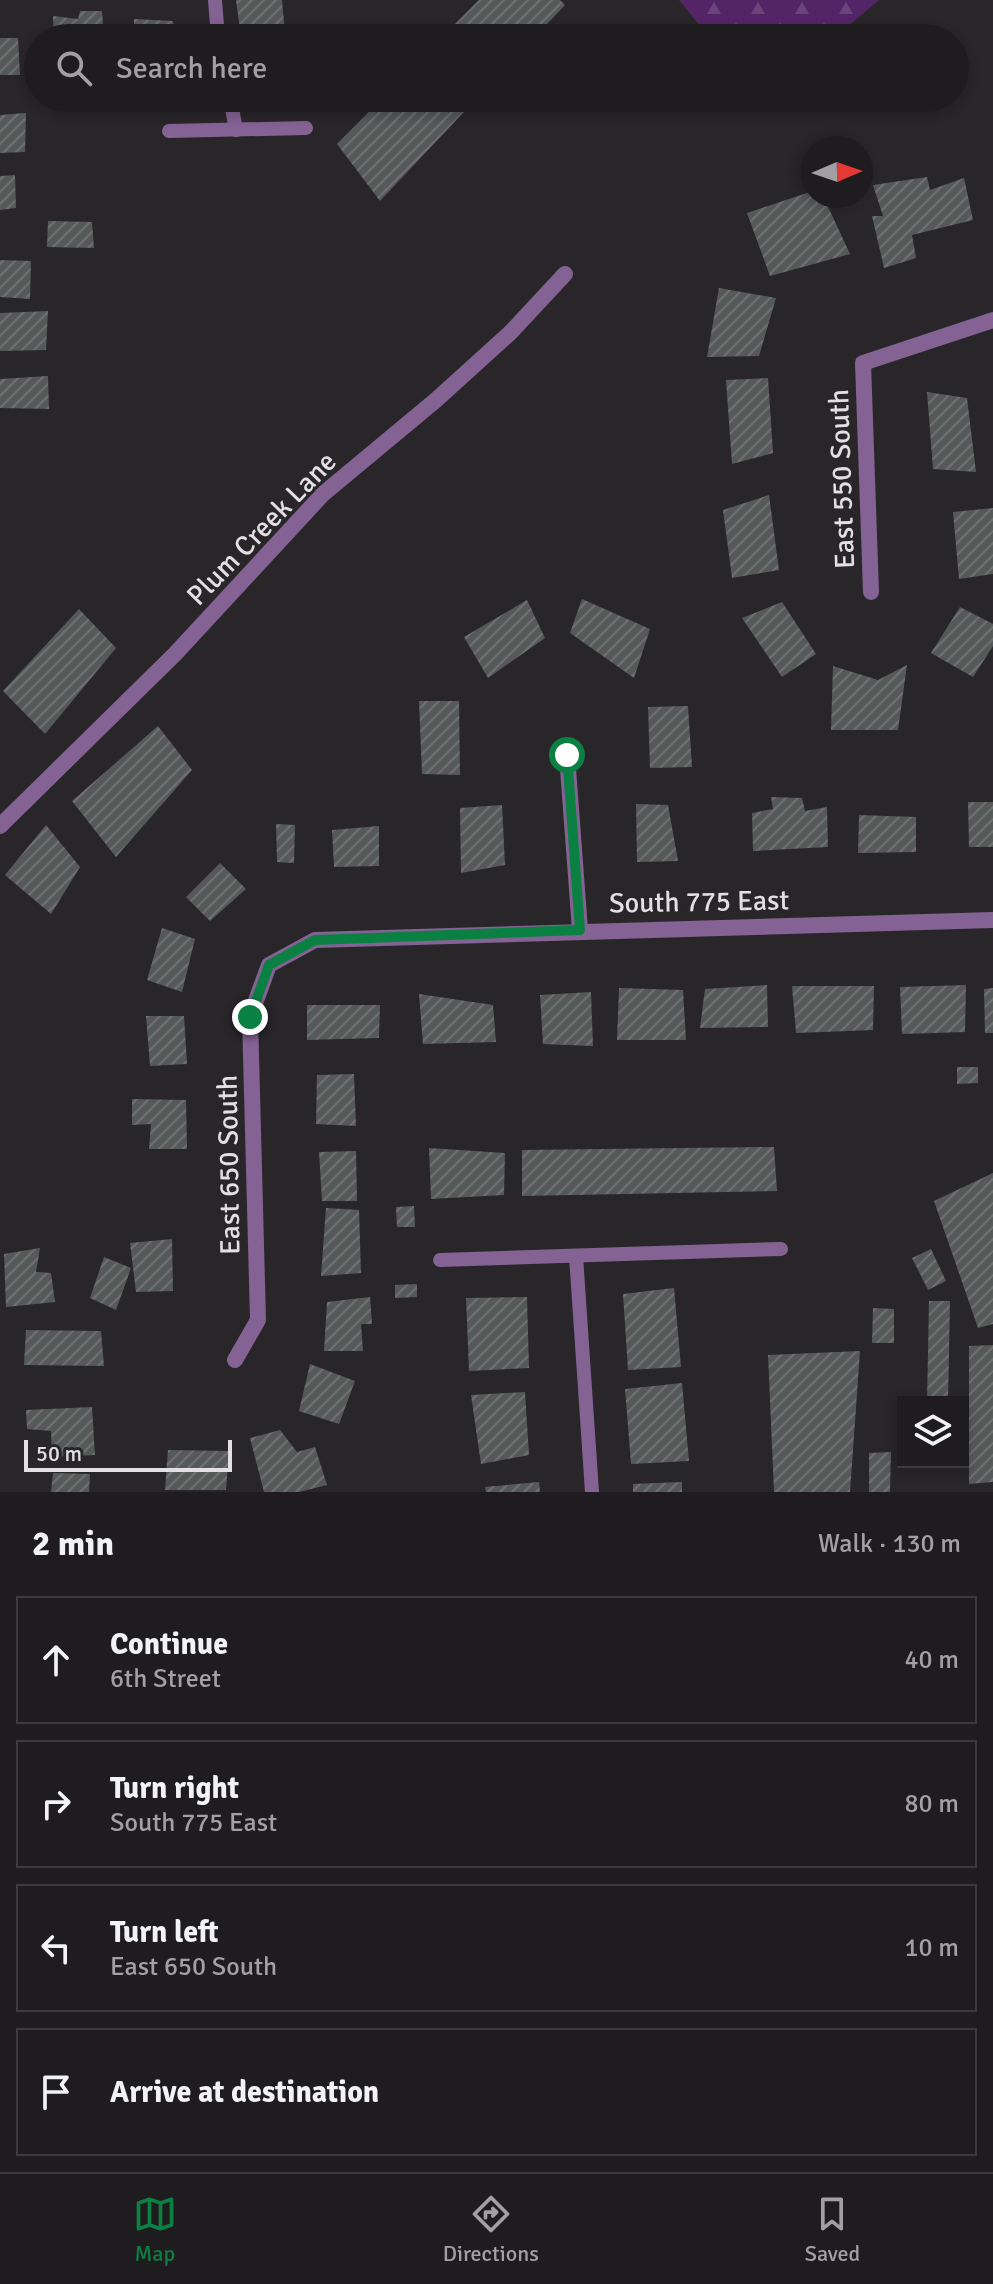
<!DOCTYPE html>
<html lang="en">
<head>
<meta charset="utf-8">
<style>
  body { margin:0; font-family:Signika,sans-serif; background:#272529; color:#f1f3f6 }
  .controls { position:absolute; right:24px; bottom:24px; display:grid; overflow:hidden; border-radius:0px; box-shadow:0 4px 12px #0003 }
  .controls button { width:72px; height:72px; display:grid; place-items:center; padding:0; border:0; border-bottom:2px solid #3c3a3e; background:#1f1c20; color:#f1f3f6; font:40px sans-serif }
  .compass { position:absolute; left:801px; top:136px; width:72px; height:72px; border-radius:50%; background:#1f1c20; box-shadow:0 4px 12px #0003; rotate:88deg }
  .scale { position:absolute; left:24px; bottom:20px; width:208px; box-sizing:border-box; padding-left:8px; border:4px solid #e2e0e2; border-top:0; font-size:22px; line-height:28px; white-space:nowrap; color:#e2e0e2; -webkit-text-stroke:6px #29262a; paint-order:stroke }
  .stop { position:absolute; width:24px; height:24px; margin:-18px; border:6px solid #0b8043; border-radius:50%; background:#fff }
  .stop.end { background:#0b8043; border-color:#fff; box-shadow:0 2px 8px #0008 }
  .list { margin:0; padding:0; list-style:none }
  h2 { display:flex; justify-content:space-between; align-items:center; height:104px; margin:0; padding:0 32px; font-size:34px }
  h2 small { font-size:26px; font-weight:400; color:#a1a1a5 }
  .list li { display:grid; grid-template-columns:52px 1fr auto; gap:24px; align-items:center; box-sizing:border-box; height:128px; margin:0 16px 16px; padding:0 16px; border:2px solid #3c3a3e; border-radius:0px }
  .list b { display:block; font-size:30px; white-space:nowrap }
  .list p { margin:0; font-size:26px; white-space:nowrap; color:#a1a1a5 }
  .list em { font-size:26px; font-style:normal; color:#a1a1a5 }
  .icon { flex:none; width:44px; height:44px; fill:none; stroke:currentColor; stroke-width:2; stroke-linecap:round; stroke-linejoin:round }
  .map { position:relative; flex:none; width:993px; height:1492px; overflow:hidden }
  .search { position:absolute; background:#1f1c20; box-shadow:0 4px 12px #0003; left:24px; right:24px; top:24px; height:88px; display:flex; align-items:center; gap:20px; box-sizing:border-box; padding:0 28px; border-radius:44px; color:#a1a1a5; font-size:30px }
  .sheet { height:680px; background:#1f1c20 }
  nav { display:flex; justify-content:space-around; align-items:center; box-sizing:border-box; height:112px; border-top:2px solid #3c3a3e; background:#1f1c20; font-size:22px; color:#a1a1a5 }
  nav a { display:grid; justify-items:center; gap:4px }
  nav .on { color:#0b8043 }
  .map>svg:first-child { display:block }
  .forest { fill:url(#forest-firs) }
  .building { fill:url(#building-hatch) }
  .lines { fill:none; stroke-linecap:round; stroke-linejoin:round }
  .lane { stroke:#846293; stroke-width:14 }
  .street { stroke:#846293; stroke-width:16 }
  .route { stroke:#0b8043; stroke-width:10 }
  .labels { text-anchor:middle; stroke-width:6; stroke-linejoin:round; paint-order:stroke }
  .street-label { font-size:28px; fill:#e2e0e2; stroke:#29262a }
</style>
</head>
<body>
<div class="map">
<svg width="993" height="1492" viewBox="0 0 993 1492">
  <defs>
    <pattern id="forest-firs" width="22" height="20" patternUnits="userSpaceOnUse" patternTransform="scale(2)"><rect width="22" height="20" fill="#542566"/><path d="M5 1l3.5 6h-7zM16 11l3.5 6h-7z" fill="#6c447c"/></pattern>
    <pattern id="building-hatch" width="6" height="6" patternUnits="userSpaceOnUse" patternTransform="scale(2)"><rect width="6" height="6" fill="#555a59"/><path d="M-1 1l2-2M0 6l6-6M5 7l2-2" fill="none" stroke="#6d7171"/></pattern>
  </defs>
  <rect width="100%" height="100%" fill="#29262a"/>
  <path class="forest" d="M679,0h200l-45,38h-124z"/>
  <g class="building">
    <path d="M236,0h46l3,33 -45,-3z"/>
    <path d="M479,0h81l5,5 -31,33h-93z"/>
    <path d="M80,11h22l2,27h-50l-1,-22 25,3z"/>
    <path d="M134,19l39,2 3,17h-42z"/>
    <path d="M0,38h18l2,37h-20z"/>
    <path d="M383,98h94l-97,103 -43,-57z"/>
    <path d="M26,113l-1,39 -25,1v-38z"/>
    <path d="M15,175l1,33 -16,2v-34z"/>
    <path d="M927,177l3,13 34,-12 9,42 -61,15 4,23 -32,10 -12,-52h11l-10,-31z"/>
    <path d="M813,191v5h10l27,58 -80,22 -23,-63z"/>
    <path d="M48,221l44,1 2,26 -47,-1z"/>
    <path d="M0,260l31,1 -1,38 -30,-2z"/>
    <path d="M719,288l57,10 -17,58 -52,1z"/>
    <path d="M48,311l-2,39 -46,1v-38z"/>
    <path d="M48,376l1,33 -49,-1v-29z"/>
    <path d="M768,378l5,75 -41,11 -6,-84z"/>
    <path d="M927,392l40,6 9,74 -43,-3z"/>
    <path d="M769,495l10,75 -47,8 -9,-68z"/>
    <path d="M993,508v66l-34,5 -6,-67z"/>
    <path d="M582,599l68,30 -16,49 -64,-45z"/>
    <path d="M527,600l18,38 -57,40 -24,-41z"/>
    <path d="M782,602l34,52 -34,23 -40,-59z"/>
    <path d="M960,607l33,17v22l-20,31 -42,-24z"/>
    <path d="M79,609l37,39 -71,86 -42,-43z"/>
    <path d="M907,665l-9,65h-67l2,-64 45,14z"/>
    <path d="M419,701h40l1,74 -38,-1z"/>
    <path d="M688,706l4,61 -42,1 -2,-61z"/>
    <path d="M158,726l34,44 -76,87 -44,-56z"/>
    <path d="M771,797l31,1 3,13 22,-4 1,40 -75,4 -1,-38 21,-4z"/>
    <path d="M968,802h25v45h-24z"/>
    <path d="M636,804l32,1 10,56 -41,1z"/>
    <path d="M502,805l3,60 -44,8 -1,-65z"/>
    <path d="M859,815l57,2v35l-58,1z"/>
    <path d="M276,824l19,1 -1,38 -17,-1z"/>
    <path d="M46,825l34,42 -29,47 -46,-39z"/>
    <path d="M379,826v40l-45,1 -2,-37z"/>
    <path d="M220,863l26,26 -36,32 -24,-24z"/>
    <path d="M162,928l33,11 -13,53 -35,-12z"/>
    <path d="M767,985l1,42 -68,1 5,-39z"/>
    <path d="M966,985l-1,47 -63,2 -2,-47z"/>
    <path d="M792,986h82l-1,44 -77,3z"/>
    <path d="M619,988l64,2 3,50h-69z"/>
    <path d="M993,988v45h-8l-1,-44z"/>
    <path d="M591,992l2,54 -50,-2 -3,-49z"/>
    <path d="M419,994l74,11 3,37 -73,2z"/>
    <path d="M307,1005h73l-1,33 -72,2z"/>
    <path d="M146,1016h38l3,48 -37,2z"/>
    <path d="M957,1067h21v16l-21,1z"/>
    <path d="M354,1074l2,52 -40,-2 1,-49z"/>
    <path d="M132,1099l54,1 1,49h-38l2,-25 -19,1z"/>
    <path d="M774,1147l3,44 -255,5v-46z"/>
    <path d="M429,1148l76,5 -1,42 -73,4z"/>
    <path d="M356,1151l1,50h-35l-3,-49z"/>
    <path d="M993,1173v151l-15,4 -44,-127z"/>
    <path d="M414,1206l1,21h-18l-1,-20z"/>
    <path d="M326,1208l33,2 2,63 -40,3z"/>
    <path d="M172,1239l1,52 -37,1 -6,-49z"/>
    <path d="M40,1248l-4,24 15,1 4,29 -49,5 -2,-53z"/>
    <path d="M931,1249l15,32 -18,9 -16,-32z"/>
    <path d="M104,1257l27,11 -15,42 -26,-12z"/>
    <path d="M417,1284v13l-22,1v-13z"/>
    <path d="M674,1288l7,79 -53,3 -5,-76z"/>
    <path d="M370,1297l2,27h-11l2,27h-39l3,-49z"/>
    <path d="M527,1297l2,71 -60,3 -3,-73z"/>
    <path d="M929,1301h21l-2,101h-21z"/>
    <path d="M873,1308l21,1v34h-22z"/>
    <path d="M26,1330l75,1 3,35 -80,-1z"/>
    <path d="M993,1345v137l-24,2v-138z"/>
    <path d="M860,1351l-10,141h-76l-6,-137z"/>
    <path d="M310,1364l45,17 -16,43 -40,-13z"/>
    <path d="M682,1383l7,78 -58,3 -6,-75z"/>
    <path d="M525,1392l4,63 -48,9 -10,-69z"/>
    <path d="M92,1407l3,48 -43,2 -1,-26 -24,-2 -1,-19z"/>
    <path d="M280,1430l17,22 18,-5 12,38 -28,7h-35l-14,-54z"/>
    <path d="M168,1450l61,1 -3,39h-61z"/>
    <path d="M891,1452l-1,40h-21v-39z"/>
    <path d="M53,1473l37,1 -1,18h-38z"/>
    <path d="M539,1482l1,10h-54l-1,-5z"/>
    <path d="M682,1482v10h-49v-8z"/>
  </g>
  <g class="lines">
    <g class="lane">
      <path d="M215,0l3,38"/>
      <path d="M230,98l6,32"/>
      <path d="M169,131l137,-3"/>
      <path d="M576,1256l16,236"/>
      <path d="M440,1260l341,-11"/>
    </g>
    <g class="street">
      <path d="M871,592l-8,-229 130,-43"/>
      <path d="M567,755l13,175"/>
      <path d="M0,826l175,-172 148,-160 113,-94 74,-67 55,-59"/>
      <path d="M235,1360l23,-40 -8,-303 19,-52 46,-25 678,-20"/>
    </g>
  </g>
  <g class="lines">
    <path class="route" d="M250,1017l19,-52 46,-25 265,-10 -13,-175"/>
  </g>
  <g class="labels">
    <g class="street-label">
      <text transform="translate(841 479) rotate(-92)" y="10">East 550 South</text>
      <text transform="translate(261 528) rotate(-46)" y="10">Plum Creek Lane</text>
      <text transform="translate(699 901) rotate(-1)" y="10">South 775 East</text>
      <text transform="translate(228 1165) rotate(-91)" y="10">East 650 South</text>
    </g>
  </g>
</svg>
<div class="controls">
<button><svg class="icon" aria-label="layers" viewBox="0 0 24 24"><path d="M12 4l9 5-9 5-9-5zM3 14l9 5 9-5"/></svg></button>
</div>
<svg class="compass" viewBox="-18 -18 36 36"><path d="M0-13l5 13h-10z" fill="#e53935"/><path d="M0 13l5-13h-10z" fill="#a1a1a5"/></svg>
<div class="scale">50 m</div>
<div class="stop" style="left:567px;top:755px"></div>
<div class="stop end" style="left:250px;top:1017px"></div>
<div class="search"><svg class="icon" aria-label="search" viewBox="0 0 24 24"><circle cx="10" cy="10" r="6"/><path d="M15 15l6 6"/></svg>Search here</div>
</div>
<section class="sheet">
<h2>2 min<small>Walk · 130 m</small></h2>
<ul class="list">
<li><svg class="icon" aria-label="ahead" viewBox="0 0 24 24"><path d="M12 20V5M6 11l6-6 6 6"/></svg><div><b>Continue</b><p>6th Street</p></div><em>40 m</em></li>
<li><svg class="icon" aria-label="right" viewBox="0 0 24 24"><path d="M7 20v-9h11M14 6l5 5-5 5"/></svg><div><b>Turn right</b><p>South 775 East</p></div><em>80 m</em></li>
<li><svg class="icon" aria-label="left" viewBox="0 0 24 24"><path d="M17 20v-9H6M10 6l-5 5 5 5"/></svg><div><b>Turn left</b><p>East 650 South</p></div><em>10 m</em></li>
<li><svg class="icon" aria-label="arrive" viewBox="0 0 24 24"><path d="M6 21V4h12l-3 4 3 4H6"/></svg><div><b>Arrive at destination</b></div></li>
</ul>
</section>
<nav>
<a class="on"><svg class="icon" aria-label="map" viewBox="0 0 24 24"><path d="M3 6l6-2 6 2 6-2v14l-6 2-6-2-6 2zM9 4v14M15 6v14"/></svg>Map</a>
<a><svg class="icon" aria-label="directions" viewBox="0 0 24 24"><path d="M12 3l9 9-9 9-9-9zM9 14v-3h6M13 9l2 2-2 2"/></svg>Directions</a>
<a><svg class="icon" aria-label="saved" viewBox="0 0 24 24"><path d="M7 4h10v16l-5-4-5 4z"/></svg>Saved</a>
</nav>
</body>
</html>
